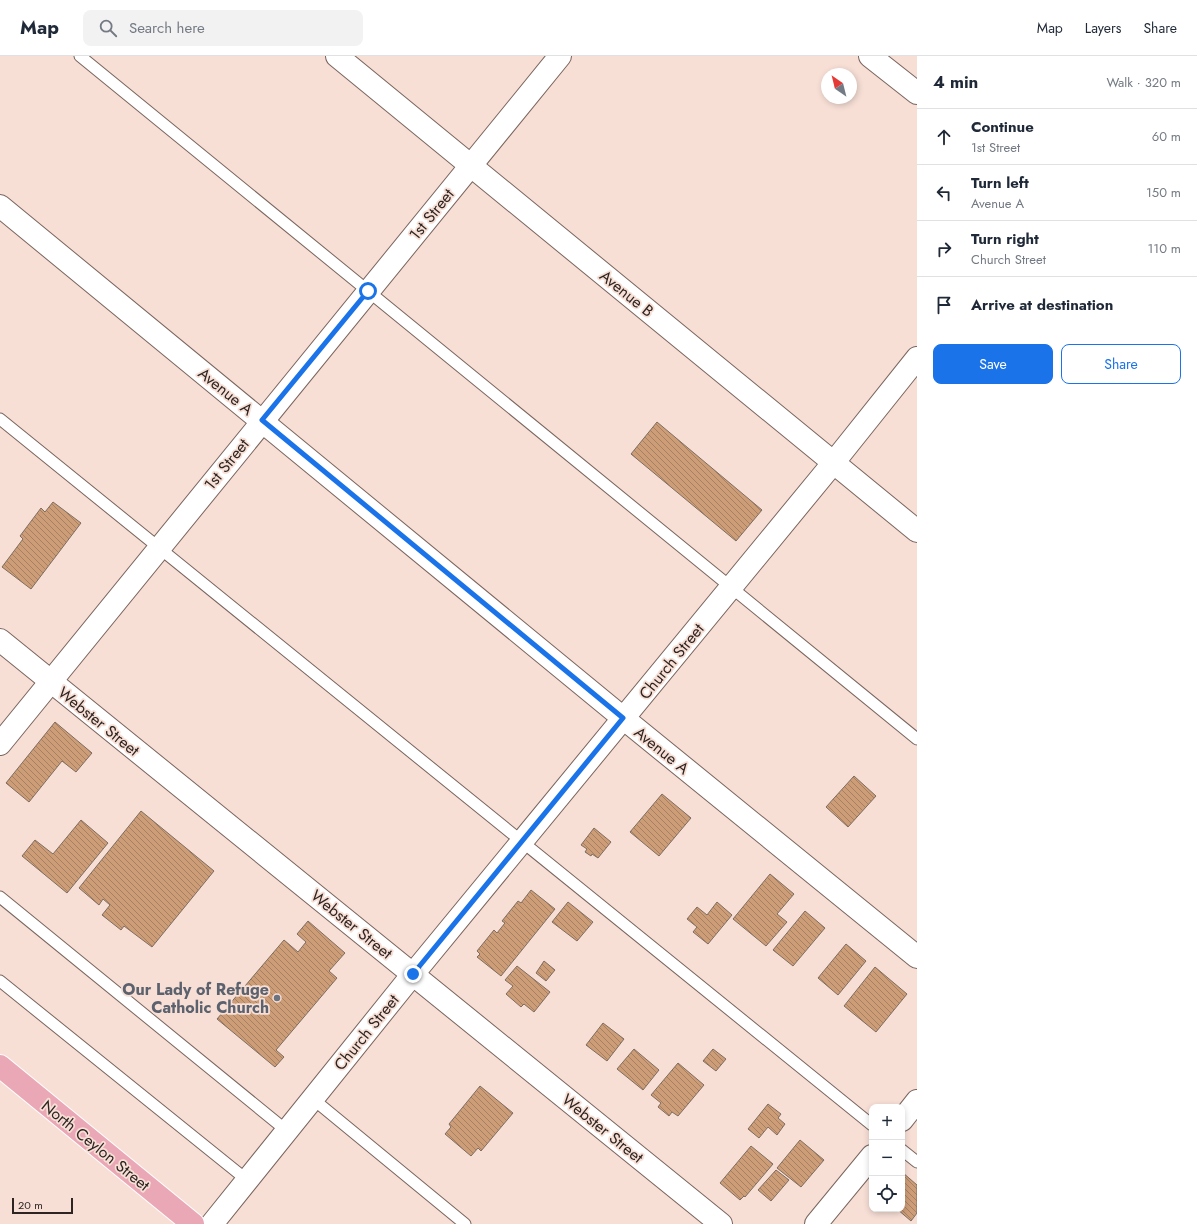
<!DOCTYPE html>
<html lang="en">
<head>
<meta charset="utf-8">
<style>
  body { margin:0; font-family:Jost,sans-serif; background:#f2f2f3; color:#1f2937 }
  .controls { position:absolute; right:12px; bottom:12px; display:grid; overflow:hidden; border-radius:8px; box-shadow:0 2px 6px #0003 }
  .controls button { width:36px; height:36px; display:grid; place-items:center; padding:0; border:0; border-bottom:1px solid #e0e1e3; background:#fff; color:#1f2937; font:20px sans-serif }
  .compass { position:absolute; left:821px; top:12px; width:36px; height:36px; border-radius:50%; background:#fff; box-shadow:0 2px 6px #0003; rotate:325deg }
  .scale { position:absolute; left:12px; bottom:10px; width:61px; box-sizing:border-box; padding-left:4px; border:2px solid #2e2522; border-top:0; font-size:11px; line-height:14px; white-space:nowrap; color:#2e2522; -webkit-text-stroke:3px #f7dfd6; paint-order:stroke }
  .stop { position:absolute; width:12px; height:12px; margin:-9px; border:3px solid #1a73e8; border-radius:50%; background:#fff }
  .stop.end { background:#1a73e8; border-color:#fff; box-shadow:0 1px 4px #0008 }
  .list { margin:0; padding:0; list-style:none }
  h2 { display:flex; justify-content:space-between; align-items:center; height:52px; margin:0; padding:0 16px; font-size:17px }
  h2 small { font-size:13px; font-weight:400; color:#747a83 }
  .list li { display:grid; grid-template-columns:26px 1fr auto; gap:12px; align-items:center; box-sizing:border-box; height:56px; padding:0 16px; border-top:1px solid #e0e1e3 }
  .list b { display:block; font-size:15px; white-space:nowrap }
  .list p { margin:0; font-size:13px; white-space:nowrap; color:#747a83 }
  .list em { font-size:13px; font-style:normal; color:#747a83 }
  .actions { display:flex; gap:8px; padding:12px 16px }
  .actions a { flex:1; padding:9px 0; border:1px solid #1a73e8; border-radius:8px; text-align:center; font-size:14px; color:#1a73e8 }
  .actions .main { background:#1a73e8; color:#fff }
  .icon { flex:none; width:22px; height:22px; fill:none; stroke:currentColor; stroke-width:2; stroke-linecap:round; stroke-linejoin:round }
  .map { position:relative; flex:none; width:917px; height:1168px; overflow:hidden }
  header { display:flex; align-items:center; gap:24px; box-sizing:border-box; height:56px; padding:0 20px; background:#fff; border-bottom:1px solid #e0e1e3 }
  header strong { font-size:19px }
  nav { display:flex; gap:22px; margin-inline-start:auto; font-size:14px }
  .search { width:280px; height:36px; background:#f2f2f3; display:flex; align-items:center; gap:10px; box-sizing:border-box; padding:0 14px; border-radius:8px; color:#747a83; font-size:15px }
  main { display:flex }
  aside { flex:1; background:#fff }
  .map>svg:first-child { display:block }
  .building { fill:url(#building-back-hatch); stroke:#7e6d60 }
  .lines { fill:none; stroke-linecap:round; stroke-linejoin:round }
  .service-casing { stroke:#7a655e; stroke-width:13 }
  .minor-casing { stroke:#7a655e; stroke-width:24 }
  .tertiary-casing { stroke:#7a655e; stroke-width:24 }
  .primary-casing { stroke:#fff; stroke-width:24 }
  .service { stroke:#fff; stroke-width:11 }
  .minor { stroke:#fff; stroke-width:22 }
  .tertiary { stroke:#fff; stroke-width:22 }
  .primary { stroke:#eaa7b5; stroke-width:22 }
  .route { stroke:#1a73e8; stroke-width:5 }
  .worship-dot { fill:#6b7280; stroke:#f7dfd6; stroke-width:1.5 }
  .labels { text-anchor:middle; stroke-width:3.5; stroke-linejoin:round; paint-order:stroke }
  .street-label { font-size:16px; fill:#2e2522; stroke:#f7dfd6 }
  .worship-label { font-size:16px; font-weight:bold; fill:#5b616d; stroke:#f7dfd6; text-anchor:end }
</style>
</head>
<body>
<header>
<strong>Map</strong>
<div class="search"><svg class="icon" aria-label="search" viewBox="0 0 24 24"><circle cx="10" cy="10" r="6"/><path d="M15 15l6 6"/></svg>Search here</div>
<nav><a>Map</a><a>Layers</a><a>Share</a></nav>
</header>
<main>
<div class="map">
<svg width="917" height="1168" viewBox="0 0 917 1168">
  <defs>
    <pattern id="building-back-hatch" width="6" height="6" patternUnits="userSpaceOnUse"><rect width="6" height="6" fill="#cd9d77"/><path d="M-1 5l2 2M0 0l6 6M5-1l2 2" fill="none" stroke="#a78061"/></pattern>
  </defs>
  <rect width="100%" height="100%" fill="#f7dfd6"/>
  <g class="building">
    <path d="M657,366l105,88 -26,31 -105,-87z"/>
    <path d="M53,446l28,21 -50,66 -29,-22 21,-28 -3,-3 21,-28 4,4z"/>
    <path d="M55,666l37,31 -16,19 -14,-11 -33,41 -23,-19z"/>
    <path d="M854,720l22,20 -28,31 -22,-20z"/>
    <path d="M662,738l29,24 -32,38 -29,-24z"/>
    <path d="M141,755l73,60 -62,76 -28,-21 -3,4 -19,-15 8,-10 -7,-6 -4,6 -20,-17z"/>
    <path d="M81,764l27,23 -41,50 -45,-37 13,-16 18,14z"/>
    <path d="M594,772l17,14 -13,16 -6,-4 -1,2 -6,-4 2,-3 -6,-4z"/>
    <path d="M770,818l24,20 -17,20 10,8 -21,24 -33,-27z"/>
    <path d="M531,834l24,19 -54,67 -24,-19 3,-3 -3,-3 17,-21 3,3 8,-10 -3,-2 16,-20 3,2z"/>
    <path d="M568,846l25,20 -16,19 -25,-19z"/>
    <path d="M717,846l15,13 -24,29 -15,-12 4,-5 -10,-8 10,-12 10,8z"/>
    <path d="M805,855l20,17 -32,38 -20,-16z"/>
    <path d="M308,865l37,32 -16,18 8,7 -61,72 8,7 -9,10 -58,-48 67,-79 14,12 8,-10 -9,-8z"/>
    <path d="M846,888l20,17 -28,34 -20,-17z"/>
    <path d="M544,905l11,9 -9,11 -10,-8z"/>
    <path d="M517,910l33,26 -16,20 -10,-8 -3,3 -15,-13 7,-8 -8,-6z"/>
    <path d="M875,911l32,27 -31,38 -32,-26z"/>
    <path d="M603,967l21,16 -17,22 -21,-16z"/>
    <path d="M634,993l25,21 -16,20 -26,-21z"/>
    <path d="M713,993l13,10 -10,12 -13,-10z"/>
    <path d="M678,1007l26,22 -26,31 -6,-4 -3,4 -11,-9 3,-4 -10,-8z"/>
    <path d="M480,1030l33,27 -32,38 -3,-3 -7,8 -26,-22 6,-7 -2,-3z"/>
    <path d="M768,1048l13,10 -3,4 7,6 -8,11 -9,-8 -9,11 -11,-9z"/>
    <path d="M800,1084l24,20 -23,27 -24,-19z"/>
    <path d="M751,1090l22,18 -28,33 -1,-1 -4,4 -20,-17z"/>
    <path d="M776,1114l13,10 -18,21 -13,-11z"/>
    <path d="M902,1116l15,13v28l-6,8 -14,-12h5z"/>
  </g>
  <g class="lines">
    <defs>
      <g id="service">
        <path d="M80,0l837,683"/>
        <path d="M0,363l872,706"/>
        <path d="M0,841l287,234"/>
        <path d="M0,925l247,199"/>
        <path d="M313,1043l152,125"/>
        <path d="M902,1094l15,12"/>
      </g>
      <g id="minor">
        <path d="M337,0l580,475"/>
        <path d="M870,0l47,37"/>
        <path d="M0,150l623,512 294,239"/>
        <path d="M0,584l721,584"/>
        <path d="M0,688l560,-688"/>
        <path d="M212,1168l201,-250 421,-512 83,-104"/>
      </g>
      <g id="tertiary">
        <path d="M902,1064l15,-19"/>
        <path d="M816,1168l56,-68"/>
      </g>
      <path id="primary" d="M0,1010l193,158"/>
    </defs>
    <use href="#service" class="service-casing"/>
    <use href="#minor" class="minor-casing"/>
    <use href="#tertiary" class="tertiary-casing"/>
    <use href="#primary" class="primary-casing"/>
    <use href="#service" class="service"/>
    <use href="#minor" class="minor"/>
    <use href="#tertiary" class="tertiary"/>
    <use href="#primary" class="primary"/>
  </g>
  <g class="lines">
    <path class="route" d="M368,235l-106,129 361,298 -210,256"/>
  </g>
  <circle class="worship-dot" cx="277" cy="942" r="4"/>
  <g class="labels">
    <g class="street-label">
      <text transform="translate(431 158) rotate(-51)" y="6">1st Street</text>
      <text transform="translate(627 237) rotate(39)" y="6">Avenue B</text>
      <text transform="translate(226 335) rotate(39)" y="6">Avenue A</text>
      <text transform="translate(226 408) rotate(-51)" y="6">1st Street</text>
      <text transform="translate(671 605) rotate(-51)" y="6">Church Street</text>
      <text transform="translate(99 665) rotate(39)" y="6">Webster Street</text>
      <text transform="translate(662 694) rotate(39)" y="6">Avenue A</text>
      <text transform="translate(352 868) rotate(39)" y="6">Webster Street</text>
      <text transform="translate(366 976) rotate(-51)" y="6">Church Street</text>
      <text transform="translate(603 1072) rotate(39)" y="6">Webster Street</text>
      <text transform="translate(96 1089) rotate(39)" y="6">North Ceylon Street</text>
    </g>
    <g class="worship-label">
      <text x="269" y="939">Our Lady of Refuge<tspan x="269" dy="18">Catholic Church</tspan></text>
    </g>
  </g>
</svg>
<div class="controls">
<button>+</button>
<button>−</button>
<button><svg class="icon" aria-label="locate" viewBox="0 0 24 24"><circle cx="12" cy="12" r="6"/><path d="M12 2v4M12 18v4M2 12h4M18 12h4"/></svg></button>
</div>
<svg class="compass" viewBox="-18 -18 36 36"><path d="M0-13l5 13h-10z" fill="#e53935"/><path d="M0 13l5-13h-10z" fill="#747a83"/></svg>
<div class="scale">20 m</div>
<div class="stop" style="left:368px;top:235px"></div>
<div class="stop end" style="left:413px;top:918px"></div>
</div>
<aside>
<h2>4 min<small>Walk · 320 m</small></h2>
<ul class="list">
<li><svg class="icon" aria-label="ahead" viewBox="0 0 24 24"><path d="M12 20V5M6 11l6-6 6 6"/></svg><div><b>Continue</b><p>1st Street</p></div><em>60 m</em></li>
<li><svg class="icon" aria-label="left" viewBox="0 0 24 24"><path d="M17 20v-9H6M10 6l-5 5 5 5"/></svg><div><b>Turn left</b><p>Avenue A</p></div><em>150 m</em></li>
<li><svg class="icon" aria-label="right" viewBox="0 0 24 24"><path d="M7 20v-9h11M14 6l5 5-5 5"/></svg><div><b>Turn right</b><p>Church Street</p></div><em>110 m</em></li>
<li><svg class="icon" aria-label="arrive" viewBox="0 0 24 24"><path d="M6 21V4h12l-3 4 3 4H6"/></svg><div><b>Arrive at destination</b></div></li>
</ul>
<div class="actions"><a class="main">Save</a><a>Share</a></div>
</aside>
</main>
</body>
</html>
